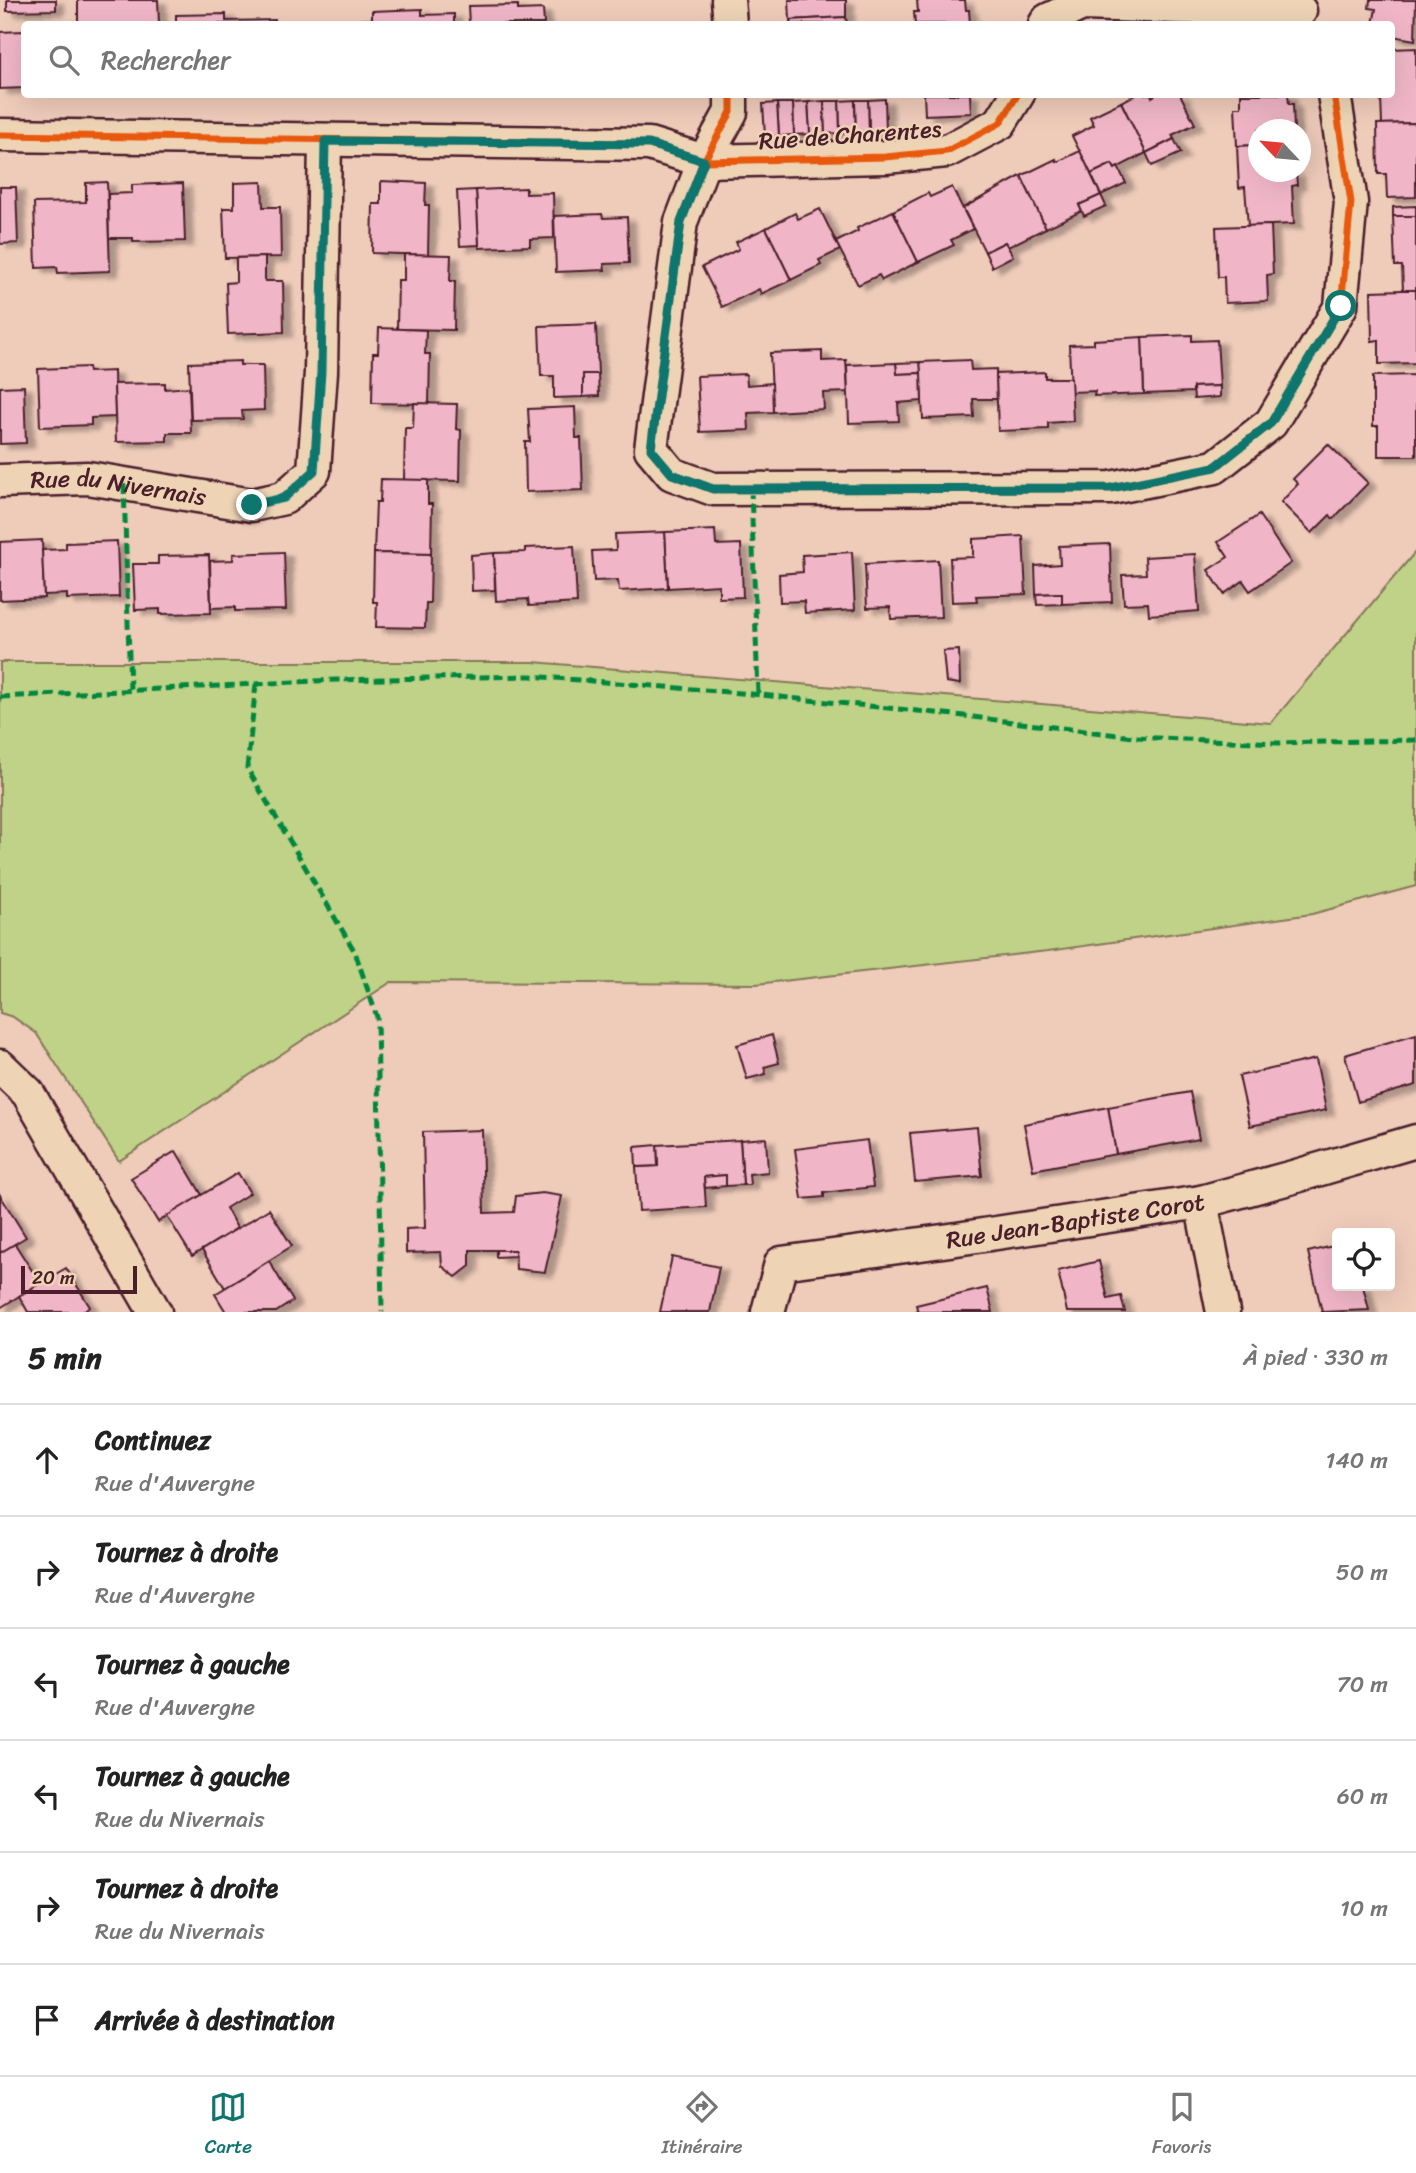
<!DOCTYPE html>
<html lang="fr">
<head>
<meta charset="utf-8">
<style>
  body { margin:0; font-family:Sriracha,sans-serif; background:#f2f2f2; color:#222 }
  .controls { position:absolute; right:21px; bottom:21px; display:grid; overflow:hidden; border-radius:7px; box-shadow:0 7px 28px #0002 }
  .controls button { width:63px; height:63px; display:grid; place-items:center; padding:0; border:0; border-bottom:2px solid #e0e0e0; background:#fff; color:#222; font:35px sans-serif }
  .compass { position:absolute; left:1248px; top:119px; width:63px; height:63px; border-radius:50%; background:#fff; box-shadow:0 7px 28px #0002; rotate:296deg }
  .scale { position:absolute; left:21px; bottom:18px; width:116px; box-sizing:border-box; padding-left:7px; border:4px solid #4a1f2b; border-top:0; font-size:19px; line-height:24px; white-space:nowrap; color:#4a1f2b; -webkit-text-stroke:5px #eed4b5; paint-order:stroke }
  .stop { position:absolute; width:21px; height:21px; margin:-16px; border:5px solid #0f766e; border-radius:50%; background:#fff }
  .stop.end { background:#0f766e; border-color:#fff; box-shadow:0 2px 7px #0008 }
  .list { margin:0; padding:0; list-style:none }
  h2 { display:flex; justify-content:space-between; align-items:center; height:91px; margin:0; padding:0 28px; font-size:30px }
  h2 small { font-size:23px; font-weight:400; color:#767676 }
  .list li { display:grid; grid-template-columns:46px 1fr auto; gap:21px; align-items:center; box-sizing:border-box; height:112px; padding:0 28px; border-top:2px solid #e0e0e0 }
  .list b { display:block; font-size:26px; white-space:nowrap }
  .list p { margin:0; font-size:23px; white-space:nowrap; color:#767676 }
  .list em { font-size:23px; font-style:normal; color:#767676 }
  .icon { flex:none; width:38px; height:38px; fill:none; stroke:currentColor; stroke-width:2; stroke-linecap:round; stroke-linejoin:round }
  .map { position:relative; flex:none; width:1416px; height:1312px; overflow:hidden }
  .search { position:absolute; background:#fff; box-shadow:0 7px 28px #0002; left:21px; right:21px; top:21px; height:77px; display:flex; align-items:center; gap:18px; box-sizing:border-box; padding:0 24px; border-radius:7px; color:#767676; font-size:26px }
  .sheet { height:763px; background:#fff }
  nav { display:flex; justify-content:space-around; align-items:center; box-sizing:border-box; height:98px; border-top:2px solid #e0e0e0; background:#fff; font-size:19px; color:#767676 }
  nav a { display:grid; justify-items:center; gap:4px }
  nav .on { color:#0f766e }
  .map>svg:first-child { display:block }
  .green { fill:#bfd287; stroke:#847859; stroke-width:2 }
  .building { fill:#f0b6c7; stroke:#4a1f2b; stroke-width:2; filter:url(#shadow) }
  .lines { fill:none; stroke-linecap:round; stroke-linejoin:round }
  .minor-casing { stroke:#4a1f2b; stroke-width:37 }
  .minor { stroke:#eed4b5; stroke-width:32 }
  .quiet { stroke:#00873e; stroke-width:5; stroke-dasharray:10 5; stroke-linecap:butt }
  .cycleway-casing { stroke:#eed4b5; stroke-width:11 }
  .cycleway { stroke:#e8590c; stroke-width:7 }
  .route { stroke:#0f766e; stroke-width:9 }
  .labels { text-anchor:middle; stroke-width:5; stroke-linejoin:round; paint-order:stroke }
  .street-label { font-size:24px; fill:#4a1f2b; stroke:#eed4b5 }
</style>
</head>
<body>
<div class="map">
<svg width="1416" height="1312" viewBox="0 0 1416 1312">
  <defs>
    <filter id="shadow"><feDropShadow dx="8" dy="4.5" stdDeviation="2" flood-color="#0004"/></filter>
  </defs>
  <rect width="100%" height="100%" fill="#efcbba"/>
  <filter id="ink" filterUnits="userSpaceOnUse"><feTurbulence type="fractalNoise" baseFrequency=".0143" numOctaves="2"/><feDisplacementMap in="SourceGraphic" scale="14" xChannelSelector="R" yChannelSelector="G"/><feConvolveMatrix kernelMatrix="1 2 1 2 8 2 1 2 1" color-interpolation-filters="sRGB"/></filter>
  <g filter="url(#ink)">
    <path class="green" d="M1416,551v335l-104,28 -264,37 -292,33 -365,-2 -272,179 -83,-128 -23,-16 -13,-4v-351h533l738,61z"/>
    <g class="building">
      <path d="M7,0h49v10l-49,1z"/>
      <path d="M78,0h80l1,24h-81z"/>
      <path d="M789,0h57v17l-56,3z"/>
      <path d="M917,0h48l1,10h3l1,14h-55l-1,-12h4z"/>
      <path d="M1370,0h46l-1,40 -23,-4v-12h-19l3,-15 -7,-1z"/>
      <path d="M518,5v5l25,-1 1,15h-75l-1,-18z"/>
      <path d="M422,9v6l32,-1v10h-82v-13z"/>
      <path d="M226,14v7l49,-1v4h-99v-9z"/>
      <path d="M846,17l1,7h-57v-4z"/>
      <path d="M372,19v5h-15v-4z"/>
      <path d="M24,31v57l-24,1v-57z"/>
      <path d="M1416,48v75l-34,1 -1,-26 -6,1v-5h17v-45z"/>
      <path d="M924,94h46l1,19 -46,2z"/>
      <path d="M1137,94h14l1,3 5,-3h23l15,30 -23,11 2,4 -28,14 -25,-51z"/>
      <path d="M1241,94h47l1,10h4l1,26h-36v15l-21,1 -2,-39h6z"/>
      <path d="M885,99l1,32 -17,1 -1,-32z"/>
      <path d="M855,100l1,33h-16l-1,-32z"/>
      <path d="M855,100h13l1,32 -13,1z"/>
      <path d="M824,101l1,33h-15l-2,-32z"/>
      <path d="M824,101h15l1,32 -15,1z"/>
      <path d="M808,102l2,32 -16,1 -1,-32z"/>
      <path d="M1121,102l25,51 -31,16 -3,-5 -21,10 -19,-38 22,-11 -4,-8z"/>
      <path d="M777,103h16l1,32 -15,1z"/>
      <path d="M777,103l2,33h-14l-2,-32z"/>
      <path d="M1416,123v74l-29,1 -1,-24h-8l-1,-50z"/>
      <path d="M1174,139l7,14 -29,13 -6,-13z"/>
      <path d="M1258,145v27h38l1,13 -5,1 2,38 -46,2 -3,-39 -6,1 -2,-42z"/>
      <path d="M1080,151l21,44 -22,10 3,6 -36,17 -25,-52 35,-17 1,3z"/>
      <path d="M1112,164l3,5 3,-2 8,16 -25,12 -10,-21z"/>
      <path d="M1021,176l25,52 -38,19 -3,-5 -20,10 -22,-44z"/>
      <path d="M381,181l45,2 -1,22h4l-1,50 -56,-2 1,-49h8z"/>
      <path d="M107,182l3,89 -52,2 -1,-6 -21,1 -2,-65 52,-1v-19z"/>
      <path d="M262,182l1,25h17l1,50 -56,1 -2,-50h11v-25z"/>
      <path d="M183,183l2,58 -52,1v-4h-24l-1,-44 24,-1v-8z"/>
      <path d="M0,187h16l2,56 -18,1z"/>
      <path d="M952,187l21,42 -22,11 3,5 -36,17 -25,-51 35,-18 2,4z"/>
      <path d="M526,188v6l27,-1 1,45 -24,1v7l-51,2 -3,-58z"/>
      <path d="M476,190l3,55 -19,1 -3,-55z"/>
      <path d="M1101,195l5,11 -22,10 -5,-11z"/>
      <path d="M1416,206v10h-23v-9z"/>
      <path d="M820,209l20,41 -21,10 2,5 -30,15 -25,-52 29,-15 3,6z"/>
      <path d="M893,211l25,51 -36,18 -3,-5 -21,10 -22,-43 22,-11 -1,-3z"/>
      <path d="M602,214l1,4 24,-1 2,46 -25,1 1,6 -49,2 -2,-56z"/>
      <path d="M1393,216h23v74h-13l-1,-24h-7z"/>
      <path d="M1271,225l2,49 -6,1 1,26 -43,2 -1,-26h-6l-2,-50z"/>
      <path d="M766,228l25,52 -30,14 -2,-5 -37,18 -20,-40 37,-18 -3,-7z"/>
      <path d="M1005,242l8,14 -21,11 -7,-15z"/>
      <path d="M404,254l47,1 -1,26h5l-1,49 -57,-1 1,-49h6z"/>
      <path d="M265,257v24h18l1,51 -56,2 -2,-51 10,-1v-24z"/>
      <path d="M1403,290h13v73l-37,1v-24l-7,1 -1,-50z"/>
      <path d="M596,324l2,50h-15v23l-29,1v-22h-13l-2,-50z"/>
      <path d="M379,328l47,2 -1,24h5l-1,50 -57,-1 1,-50h5z"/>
      <path d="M1192,335v6l25,-1 3,46 -27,1v5l-49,2 -2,-57z"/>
      <path d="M1142,337l2,57 -50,2 1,-5 -24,1 -2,-47 25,-1v-4z"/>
      <path d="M822,351v10l24,-1 2,32 -25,1 1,16 -51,3 -3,-59z"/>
      <path d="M970,360l1,10 25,-1 1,30h-24l1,18 -51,2 -3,-57z"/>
      <path d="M240,361v4h23l1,45 -22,1 1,8 -52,1 -2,-57z"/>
      <path d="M920,362l1,11 -24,1 -1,-11z"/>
      <path d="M896,363l1,11 24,-1 1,28 -24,2 1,18 -50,2 -2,-58z"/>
      <path d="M88,367l1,5 25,-1 1,46 -24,1v7l-51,2 -2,-58z"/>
      <path d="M1045,372v6h26l2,43 -25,2v6l-50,2 -2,-57z"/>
      <path d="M583,374h15l1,22 -16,1z"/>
      <path d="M746,374l1,11 25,-2 1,29 -25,1 1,17 -49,2 -3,-56z"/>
      <path d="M1416,375v81h-38v-30h-5v-50z"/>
      <path d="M165,383v6l24,-2 2,46h-24v8l-51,1 -2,-58z"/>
      <path d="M24,386l2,57 -26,1v-57z"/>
      <path d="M1220,386v11l-26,2 -1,-12z"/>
      <path d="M414,403l43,1 -1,25 5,1 -1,51 -56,-1 1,-52h8z"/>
      <path d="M575,407l1,31h5l2,52 -57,2 -1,-50h5l-2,-33z"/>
      <path d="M1328,444l40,39 -35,36 -3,-4 -18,18 -31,-31 17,-18 -5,-5z"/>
      <path d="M381,479l47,1v24h4l-1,50 -57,-1 2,-51h4z"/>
      <path d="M1259,515l32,48 -41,28 -7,-10 -19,13 -16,-24 20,-13 -10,-15z"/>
      <path d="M715,530l1,15 25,-1 2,53 -24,1v-13l-51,3 -3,-56z"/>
      <path d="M665,532l3,56 -49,3 -1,-11 -24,1 -2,-30 24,-1 -1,-16z"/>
      <path d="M1023,536l3,58 -50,2 1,5 -25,1 -2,-44 23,-1v-18z"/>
      <path d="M42,540l2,58 -44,2v-58z"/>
      <path d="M117,541l2,56 -52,2v-5l-23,1 -2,-45 24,-1v-6z"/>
      <path d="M1110,544l2,58 -50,2v-11l-26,1 -1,-28 25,-2 -1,-18z"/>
      <path d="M574,546l3,57 -48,3 -1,-7 -32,2 -2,-48 31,-1v-4z"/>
      <path d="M284,552l2,58 -51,1v-4l-24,1 -1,-47 23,-1v-6z"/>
      <path d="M852,552l3,58 -50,3 -1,-12 -24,1 -1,-28 24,-2 -1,-17z"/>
      <path d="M374,553l57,1 -1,49h-4l-1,25 -49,-1 1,-25h-4z"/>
      <path d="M494,553l1,37 -23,1 -1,-36z"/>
      <path d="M1195,554l4,57 -50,4 -1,-12 -24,1 -2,-29 24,-1 -1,-17z"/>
      <path d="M209,555l2,58 -51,1v-5l-25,1 -2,-46h25v-8z"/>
      <path d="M938,560l3,57 -50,2 -1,-12 -23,1 -2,-44z"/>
      <path d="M1062,593v11l-25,1 -1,-11z"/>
      <path d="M959,650l1,34 -14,-2 -3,-31z"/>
      <path d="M1416,1034v51l-58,17 -13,-47z"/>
      <path d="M772,1035l7,28 -15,4 2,7 -19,5 -10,-34z"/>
      <path d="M1316,1059l10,51 -76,16 -11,-50z"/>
      <path d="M1190,1092l9,47 -83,15 -8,-47z"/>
      <path d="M1108,1107l8,47 -83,16 -9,-46z"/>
      <path d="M977,1127l5,49 -67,6 -5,-49z"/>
      <path d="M482,1130l2,83 30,-1 2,-16 26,-3 20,3 -17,76 -29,-3 -1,-19h-45v16l-14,11 -14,-11 -1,-14 -35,1v-24l19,-1 -2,-96z"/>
      <path d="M766,1138l2,34 -19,2 1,11h-7l-3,-45z"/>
      <path d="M740,1140l3,45 -17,1v-11l-22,2 2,30 -67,4 -3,-44 22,-1 -1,-21z"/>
      <path d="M867,1140l6,47 -49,6v4l-22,2 -7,-50z"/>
      <path d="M657,1145l1,21 -22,1 -1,-20z"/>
      <path d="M176,1151l26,44 -44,27 -27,-44z"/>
      <path d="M238,1173l12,20 -24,15 11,20 -45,28 -25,-40z"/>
      <path d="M726,1175v11l-21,2 -1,-11z"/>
      <path d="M0,1195l26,42 -26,16z"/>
      <path d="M269,1209l23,37 -67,42 -23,-38z"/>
      <path d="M15,1244l25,39 -40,25v-55z"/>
      <path d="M1337,1245v41h26l6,24 -47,2 -14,-60z"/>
      <path d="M496,1250h19v6l-19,1z"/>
      <path d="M672,1257l47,10 -9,45h-50z"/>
      <path d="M269,1261l24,40 -17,11h-50l-11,-18z"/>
      <path d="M1099,1261l9,38 13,-3 4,16h-58l-9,-41z"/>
      <path d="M66,1268l24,39 -8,5h-54l-9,-16z"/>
      <path d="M987,1288l6,24h-75l-2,-7z"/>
    </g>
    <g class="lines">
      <defs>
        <g id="minor">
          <path d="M728,0l2,24"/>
          <path d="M1045,24l3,-4 34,-16 218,7"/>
          <path d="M731,94v18l-27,49 -23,61 -30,227 21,25 41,15 398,-1 104,-21 56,-44 70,-117 10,-104 -17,-108"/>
          <path d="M0,135l649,9 55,17 181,-4 62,-6 53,-28 18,-29"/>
          <path id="s1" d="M0,481l88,-3 164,27 32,-7 30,-27 7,-99 4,-231"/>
          <path d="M0,1066l28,27 127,219"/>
          <path d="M1201,1202l22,110"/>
          <path id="s2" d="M768,1312l13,-49 169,-23 251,-38 92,-25 123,-36"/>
        </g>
      </defs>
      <use href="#minor" class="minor-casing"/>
      <use href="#minor" class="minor"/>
      <g class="quiet">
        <path d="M124,484l6,207"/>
        <path d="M751,488l7,206"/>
        <path d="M256,684l-9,84 108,184 22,65 5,295"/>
        <path d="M0,697l336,-17 194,-4 211,17 215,22 178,22 145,6 137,-3"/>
      </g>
      <defs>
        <g id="cycleway">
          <path d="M731,94v18l-27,49 -23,61 -30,227 21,25 41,15 398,-1 104,-21 56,-44 70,-117 10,-104 -17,-108"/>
          <path d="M0,135l649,9 55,17 181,-4 62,-6 53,-28 18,-29"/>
        </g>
      </defs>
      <use href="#cycleway" class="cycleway-casing"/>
      <use href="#cycleway" class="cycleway"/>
    </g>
  </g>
  <g class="lines" filter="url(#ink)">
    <path class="route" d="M252,505l32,-7 30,-27 7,-99 4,-231 324,3 55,17 -23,61 -30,227 21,25 41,15 398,-1 104,-21 56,-44 70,-117"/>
  </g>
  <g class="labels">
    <g class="street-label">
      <text transform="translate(850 135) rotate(-4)" y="8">Rue de Charentes</text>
      <text dy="8" stroke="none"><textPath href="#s1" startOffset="119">Rue du Nivernais</textPath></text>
      <text dy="8" stroke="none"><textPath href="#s2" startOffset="348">Rue Jean-Baptiste Corot</textPath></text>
    </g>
  </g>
</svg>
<div class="controls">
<button><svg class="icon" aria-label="locate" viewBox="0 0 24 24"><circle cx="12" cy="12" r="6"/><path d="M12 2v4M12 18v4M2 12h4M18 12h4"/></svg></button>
</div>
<svg class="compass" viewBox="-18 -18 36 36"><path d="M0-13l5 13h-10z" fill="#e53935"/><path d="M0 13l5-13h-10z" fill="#767676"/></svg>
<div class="scale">20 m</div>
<div class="stop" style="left:1341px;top:306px"></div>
<div class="stop end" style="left:252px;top:505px"></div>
<div class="search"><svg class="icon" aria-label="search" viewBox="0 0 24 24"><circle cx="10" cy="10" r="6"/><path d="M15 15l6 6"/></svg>Rechercher</div>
</div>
<section class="sheet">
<h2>5 min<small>À pied · 330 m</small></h2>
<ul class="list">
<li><svg class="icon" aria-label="ahead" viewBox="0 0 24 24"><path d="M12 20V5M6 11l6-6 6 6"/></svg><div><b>Continuez</b><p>Rue d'Auvergne</p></div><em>140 m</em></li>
<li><svg class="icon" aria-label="right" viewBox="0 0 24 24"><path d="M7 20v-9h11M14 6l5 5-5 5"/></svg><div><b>Tournez à droite</b><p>Rue d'Auvergne</p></div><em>50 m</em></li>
<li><svg class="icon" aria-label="left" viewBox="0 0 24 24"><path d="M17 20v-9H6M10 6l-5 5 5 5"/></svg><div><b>Tournez à gauche</b><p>Rue d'Auvergne</p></div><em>70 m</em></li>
<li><svg class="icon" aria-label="left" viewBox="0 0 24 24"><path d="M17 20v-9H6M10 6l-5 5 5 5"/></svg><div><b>Tournez à gauche</b><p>Rue du Nivernais</p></div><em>60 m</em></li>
<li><svg class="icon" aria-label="right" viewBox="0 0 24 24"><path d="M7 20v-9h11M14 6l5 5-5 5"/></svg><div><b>Tournez à droite</b><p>Rue du Nivernais</p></div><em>10 m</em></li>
<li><svg class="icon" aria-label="arrive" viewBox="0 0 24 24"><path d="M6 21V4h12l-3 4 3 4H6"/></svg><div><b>Arrivée à destination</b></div></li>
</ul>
</section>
<nav>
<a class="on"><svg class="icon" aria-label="map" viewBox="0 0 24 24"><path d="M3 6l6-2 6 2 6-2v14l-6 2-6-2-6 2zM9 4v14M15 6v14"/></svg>Carte</a>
<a><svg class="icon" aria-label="directions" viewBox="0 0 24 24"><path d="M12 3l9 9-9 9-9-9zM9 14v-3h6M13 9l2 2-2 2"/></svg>Itinéraire</a>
<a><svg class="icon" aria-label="saved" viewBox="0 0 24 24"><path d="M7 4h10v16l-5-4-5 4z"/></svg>Favoris</a>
</nav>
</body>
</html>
